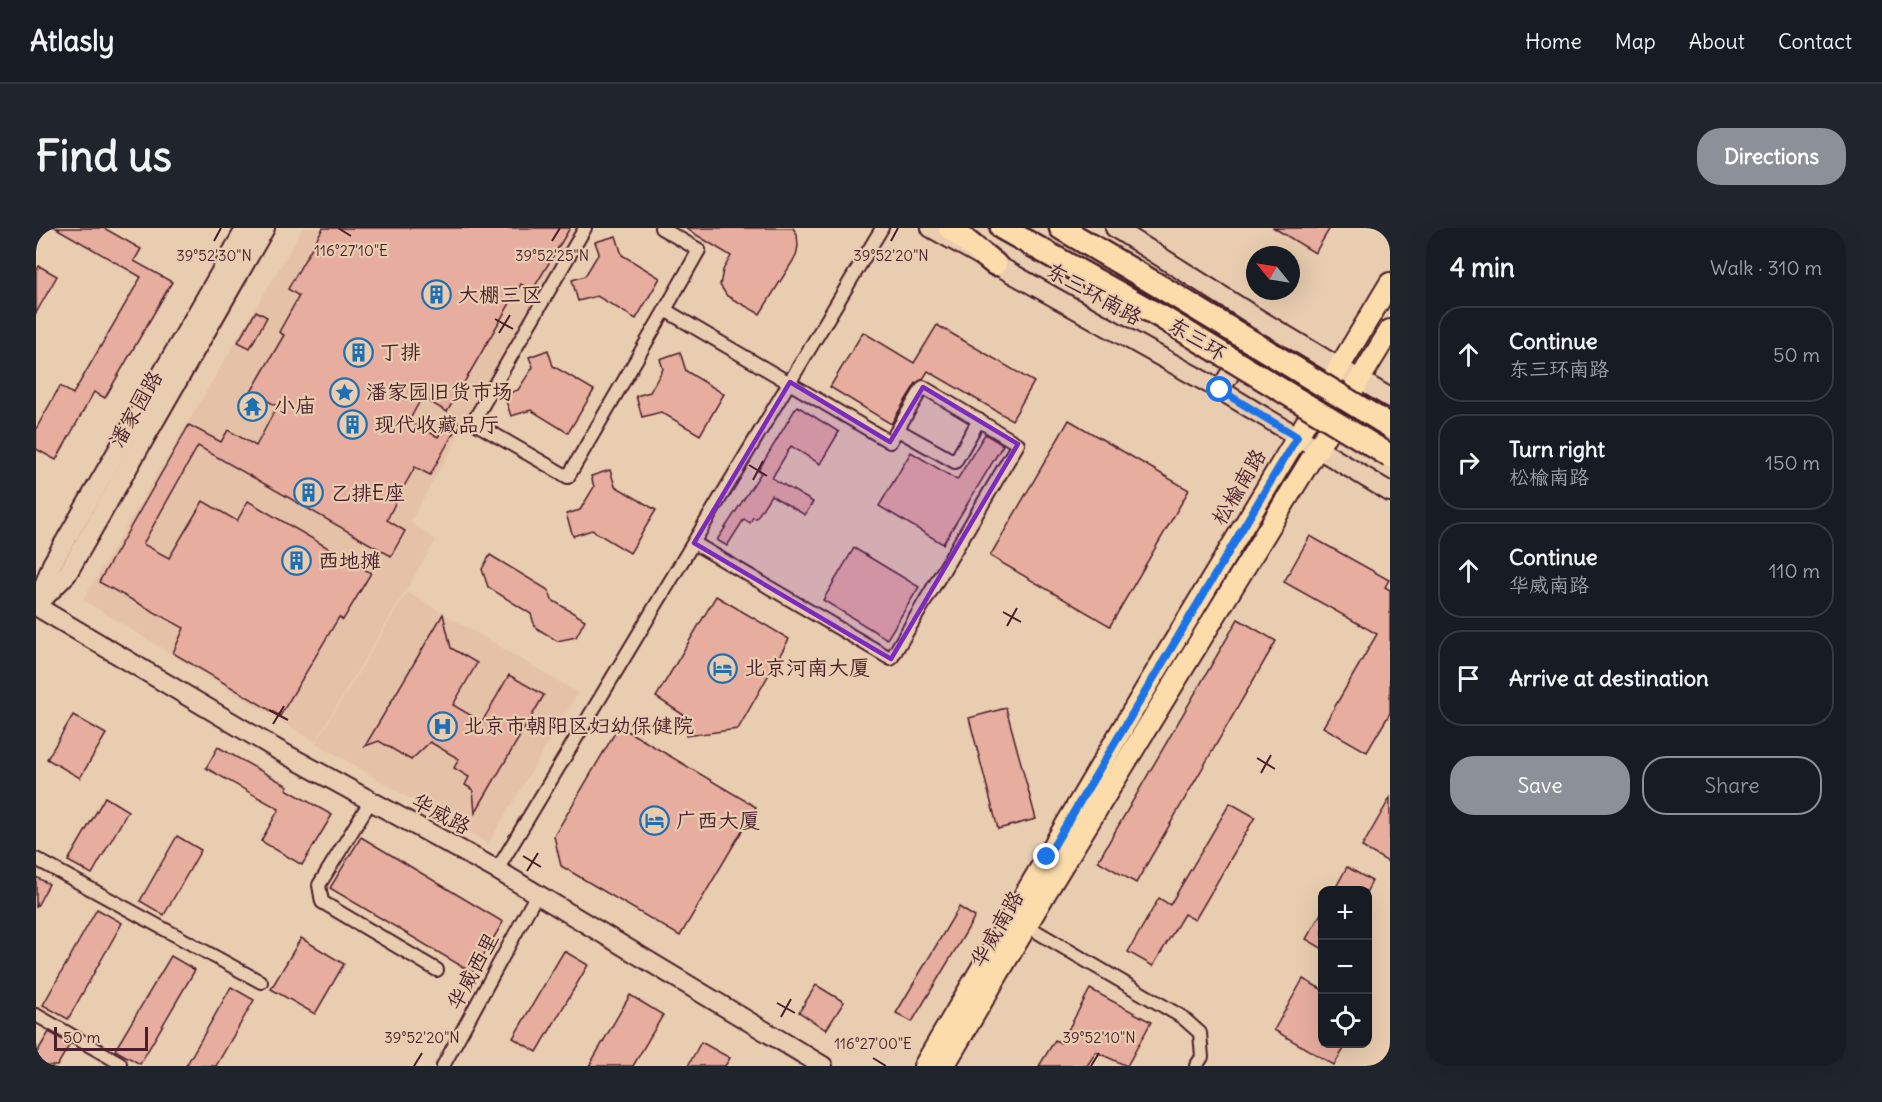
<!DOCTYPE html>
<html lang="en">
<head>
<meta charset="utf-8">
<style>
  body { margin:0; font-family:Delius,"LXGW WenKai TC",sans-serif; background:#20242c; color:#f1f3f6 }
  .controls { position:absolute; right:18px; bottom:18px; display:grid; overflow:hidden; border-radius:12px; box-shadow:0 6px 24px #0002 }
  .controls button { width:54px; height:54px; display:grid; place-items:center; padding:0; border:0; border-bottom:2px solid #363941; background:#171b24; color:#f1f3f6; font:30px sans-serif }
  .compass { position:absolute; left:1210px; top:18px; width:54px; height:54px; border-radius:50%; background:#171b24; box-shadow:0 6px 24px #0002; rotate:300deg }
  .scale { position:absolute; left:18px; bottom:15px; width:94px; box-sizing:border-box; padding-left:6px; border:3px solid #4a1f2b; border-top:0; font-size:16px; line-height:21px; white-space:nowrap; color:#4a1f2b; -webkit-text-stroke:4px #e9cdb0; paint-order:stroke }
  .stop { position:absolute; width:18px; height:18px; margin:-14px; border:4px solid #1a73e8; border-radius:50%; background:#fff }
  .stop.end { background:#1a73e8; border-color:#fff; box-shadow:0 2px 6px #0008 }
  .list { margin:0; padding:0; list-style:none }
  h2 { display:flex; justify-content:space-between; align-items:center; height:78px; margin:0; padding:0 24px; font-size:26px }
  h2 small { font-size:20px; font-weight:400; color:#9ea1a6 }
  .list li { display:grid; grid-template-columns:39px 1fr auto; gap:18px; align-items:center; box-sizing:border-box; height:96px; margin:0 12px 12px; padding:0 12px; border:2px solid #363941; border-radius:24px }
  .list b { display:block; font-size:22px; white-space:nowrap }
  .list p { margin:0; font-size:20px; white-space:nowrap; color:#9ea1a6 }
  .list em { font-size:20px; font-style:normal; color:#9ea1a6 }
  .actions { display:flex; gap:12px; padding:18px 24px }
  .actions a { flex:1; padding:14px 0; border:2px solid #8c9099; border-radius:24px; text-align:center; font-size:21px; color:#8c9099 }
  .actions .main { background:#8c9099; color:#fff }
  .icon { flex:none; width:33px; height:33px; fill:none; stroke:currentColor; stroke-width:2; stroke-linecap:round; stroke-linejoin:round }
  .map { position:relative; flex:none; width:1354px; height:838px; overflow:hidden; border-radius:24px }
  header { display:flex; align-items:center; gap:36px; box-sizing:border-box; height:84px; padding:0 30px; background:#171b24; border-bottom:2px solid #363941 }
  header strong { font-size:28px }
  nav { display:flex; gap:33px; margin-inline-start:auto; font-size:21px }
  .intro { display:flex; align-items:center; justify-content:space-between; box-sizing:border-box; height:144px; padding:0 36px }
  h1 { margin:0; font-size:42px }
  .button { padding:15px 27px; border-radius:24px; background:#8c9099; color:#fff; font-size:21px; font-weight:700 }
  main { display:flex; gap:36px; padding:0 36px }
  aside { flex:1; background:#171b24; border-radius:24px; box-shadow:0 6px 24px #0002 }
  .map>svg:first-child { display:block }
  .built { fill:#e5c1a8 }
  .building { fill:#e7ae9f; stroke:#4a1f2b; stroke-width:1.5 }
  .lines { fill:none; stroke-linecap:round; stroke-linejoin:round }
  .street-casing { stroke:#4a1f2b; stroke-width:16 }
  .secondary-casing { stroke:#4a1f2b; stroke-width:22 }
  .primary-casing { stroke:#4a1f2b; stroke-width:24 }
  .highway-casing { stroke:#4a1f2b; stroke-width:27 }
  .street { stroke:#e9cdb0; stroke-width:12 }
  .secondary { stroke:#e9cdb0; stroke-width:18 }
  .primary { stroke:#fddcac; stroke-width:20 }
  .highway { stroke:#fddcac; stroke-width:22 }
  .highway-bridge-casing { stroke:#4a1f2b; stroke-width:27; stroke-linecap:butt }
  .highway-bridge { stroke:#fddcac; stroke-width:22 }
  .route { stroke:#1a73e8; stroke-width:8 }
  .marked { fill:#7b2cbf; fill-opacity:0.2; stroke:#7b2cbf; stroke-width:4.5; stroke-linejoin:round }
  .ticks { fill:none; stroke:#4a1f2b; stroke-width:2 }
  .labels { text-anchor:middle; stroke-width:4.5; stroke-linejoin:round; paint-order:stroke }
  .street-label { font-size:21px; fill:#4a1f2b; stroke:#e9cdb0 }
  .poi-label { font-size:21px; fill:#4a1f2b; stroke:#e9cdb0; text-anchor:start }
  .ticks-label { font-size:15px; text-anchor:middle; fill:#4a1f2b; stroke:#e9cdb0; stroke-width:4.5; stroke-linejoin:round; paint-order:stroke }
</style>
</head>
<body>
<header>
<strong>Atlasly</strong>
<nav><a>Home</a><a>Map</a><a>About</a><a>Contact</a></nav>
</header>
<div class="intro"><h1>Find us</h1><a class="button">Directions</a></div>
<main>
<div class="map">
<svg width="1354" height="838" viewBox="0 0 1354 838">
  <rect width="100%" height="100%" fill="#e9cdb0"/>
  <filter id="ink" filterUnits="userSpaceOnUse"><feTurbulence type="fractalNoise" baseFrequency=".0167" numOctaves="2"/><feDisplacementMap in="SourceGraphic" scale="12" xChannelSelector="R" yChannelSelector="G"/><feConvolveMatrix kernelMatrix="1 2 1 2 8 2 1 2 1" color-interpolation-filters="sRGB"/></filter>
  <g filter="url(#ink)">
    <g class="built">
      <path d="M267,0h273l-166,294 26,18 -121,202 -232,-142z"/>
      <path d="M371,364l171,101 -90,151 -172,-101z"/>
    </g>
    <g class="building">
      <path d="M20,0h48l37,21 -7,12 38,21 -67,116 -11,-6 -38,68 -20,-11v-20l24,-43 13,8 68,-117z"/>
      <path d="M287,0h247l-38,63 -11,-7 -74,128 -25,-15 -13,24 29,16 12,-20 9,6 -29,52 -15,-8 -17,30 -11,23 18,11 -14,25 -193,-110 -55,98 26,14 34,-57 34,20 11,-20 123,72 -28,47 -4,-3 -59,99 -107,-63 11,-25 -85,-46 90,-157 32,17 7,-12 28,16 21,-40 -26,-14 33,-57 -5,-3 20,-36 -11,-7z"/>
      <path d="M649,0h108l4,6 1,12 -2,10 -36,58 -33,-18 -7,-11 3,-15 8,-14z"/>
      <path d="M1238,0h56l-15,25z"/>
      <path d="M580,8l6,19 38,23 -24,41 -39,-23 -19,5 -6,-21 13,-4 14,-23 -4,-11z"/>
      <path d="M3,38l18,10 -21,37v-41z"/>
      <path d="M220,83l11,6 -17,31 -12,-6z"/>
      <path d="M901,97l97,57 -22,38 -84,-49 -5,8 -7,4 -25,41 -61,-37 33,-55 51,31z"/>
      <path d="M512,122l5,16 41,24 -26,43 -37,-23 -20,6 -7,-21 14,-5 15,-23 -4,-10z"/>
      <path d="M644,124l6,19 38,23 -24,41 -39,-23 -19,5 -6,-21 14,-4 13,-23 -3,-10z"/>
      <path d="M761,178l42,26 -19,32 -29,-18 -19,32 41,24 -8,13 -34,-20 -15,24 -3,-2 -3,6 -6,-4 -17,27 -10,-6 44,-67 -3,-2z"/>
      <path d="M1033,192l120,70 -79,136 -120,-70z"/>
      <path d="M949,206l18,11 -60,99 -64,-38 32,-54 46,28z"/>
      <path d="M574,242l5,16 41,24 -26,43 -38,-23 -19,6 -7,-22 14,-4 14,-23 -3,-11z"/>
      <path d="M1274,308l79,44 -4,7 5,3v123l-23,39 -44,-25 54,-93 -93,-52z"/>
      <path d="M818,320l65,39 -32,52 -64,-39z"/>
      <path d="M454,327l58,35 4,10 33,20 -9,17 -19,4 -22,-14 -4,-13 -43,-27 -6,-18z"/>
      <path d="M680,368l73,43 -51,90 -52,7 -1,-20 -29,-19z"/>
      <path d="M407,386l8,34 26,15 -24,42 29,17 27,-47 35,20 -69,118 -2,-23 -8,-5 4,-8 -15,-9 5,-9 -29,-17 -19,18 -32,-19 -14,5z"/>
      <path d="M1202,391l38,22 -140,242 -38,-22z"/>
      <path d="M970,480l30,111 -38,10 -29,-111z"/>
      <path d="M37,487l33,19 -26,44 -33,-19z"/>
      <path d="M583,498l137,81 -76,129 -119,-70 -7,-30z"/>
      <path d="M182,519l70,39 -2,3 46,26 -30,50 -41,-24 18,-32 -73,-41z"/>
      <path d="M69,569l23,14 -36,63 -24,-13z"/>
      <path d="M1354,570v65l-28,-16z"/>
      <path d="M1194,575l25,14 -60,103 -11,-6 -31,52 -25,-14 31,-54 11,7z"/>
      <path d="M141,608l24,14 -37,65 -24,-14z"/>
      <path d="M325,609l142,85 -30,51 -143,-85z"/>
      <path d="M1311,639l25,14 -5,10h-33z"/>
      <path d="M0,649l13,7 -13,24z"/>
      <path d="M923,679l16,10 -63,105 -16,-9z"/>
      <path d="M61,681l25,14 -54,96 -25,-14z"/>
      <path d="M1287,682v39l-17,-10z"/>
      <path d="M265,710l43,26 -29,50 -44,-25z"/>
      <path d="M528,723l24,14 -51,87 -24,-14z"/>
      <path d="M135,728l24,14 -55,94 -25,-14z"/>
      <path d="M1267,751l20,11v54h24l-13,21 -60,-35z"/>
      <path d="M780,757l28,17 -18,28 -27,-18z"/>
      <path d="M195,759l23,13 -38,66h-30z"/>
      <path d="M1054,761l61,33 -24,44 -31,-14 -9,14h-48l16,-26 6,3z"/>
      <path d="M594,767l33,20 -30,51h-44z"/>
      <path d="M13,804l21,12 -13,22h-21v-12z"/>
      <path d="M665,814l29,16 -5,8h-37z"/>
    </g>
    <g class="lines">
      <defs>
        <g id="street">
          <path d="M549,0l-112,194 95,55 97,-167 225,132 33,-55 95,57 -127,215 -197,-116"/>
          <path d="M625,0l38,22 -34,60"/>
          <path d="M862,202l57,32 24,-42"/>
          <path d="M334,574l-51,83 3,17 115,68"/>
          <path d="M0,631l225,123"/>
          <path d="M461,642l385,-642"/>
          <path d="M991,698l155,91 18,16 2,24 -6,9"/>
          <path d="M0,787l84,48"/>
          <path d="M407,838l94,-172"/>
        </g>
        <g id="secondary">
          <path d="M895,0l289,162 170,102"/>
          <path d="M1079,0l147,93 128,77"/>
          <path d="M1184,162l36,-59"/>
          <path d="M3,371l13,-35 194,-336"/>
          <path d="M0,378l242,144 219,120 326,196"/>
          <path d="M0,378l31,-32 198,-346"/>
        </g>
        <g id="primary">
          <path d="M888,838l224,-381 242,-402"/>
          <path d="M908,838l103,-175 343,-561"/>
        </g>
        <g id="highway">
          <path d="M914,0l45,36"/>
          <path d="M966,0l161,90"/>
          <path d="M1025,0l115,68"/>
        </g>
      </defs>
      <use href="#street" class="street-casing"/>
      <use href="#secondary" class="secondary-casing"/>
      <use href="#primary" class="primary-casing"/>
      <use href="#highway" class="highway-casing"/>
      <use href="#street" class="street"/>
      <use href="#secondary" class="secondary"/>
      <use href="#primary" class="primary"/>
      <use href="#highway" class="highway"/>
      <defs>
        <g id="highway-bridge">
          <path d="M1140,68l214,130"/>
          <path d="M1127,90l227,138"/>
        </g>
      </defs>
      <use href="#highway-bridge" class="highway-bridge-casing"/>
      <use href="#highway-bridge" class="highway-bridge"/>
    </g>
  </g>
  <g class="lines" filter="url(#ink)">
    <path class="route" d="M1011,629l250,-420 -77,-47"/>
  </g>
  <path class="marked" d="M754,154l100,60 33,-55 95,57 -127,215 -197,-116z"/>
  <path class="ticks" d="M302,0l13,8M178,13l7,-13M516,13l8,-13M855,13l7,-13M459,91l18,10M463,105l11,-18M713,237l18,11M717,252l10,-19M967,384l18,10M971,398l10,-18M233,482l19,10M237,496l11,-18M1221,530l18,11M1225,545l10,-18M487,628l18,11M491,643l11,-18M741,775l18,10M745,789l10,-18M837,830l13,8M378,838l8,-13M1055,838l8,-13"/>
  <defs>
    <symbol id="building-ring" viewBox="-11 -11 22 22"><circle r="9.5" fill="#e9cdb0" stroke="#1f6fb2" stroke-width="1.5"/><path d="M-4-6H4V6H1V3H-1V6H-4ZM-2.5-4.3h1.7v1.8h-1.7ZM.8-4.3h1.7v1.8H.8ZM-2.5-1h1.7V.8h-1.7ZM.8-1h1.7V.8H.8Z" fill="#1f6fb2"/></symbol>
    <symbol id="sight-ring" viewBox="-11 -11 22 22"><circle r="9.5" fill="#e9cdb0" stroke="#1f6fb2" stroke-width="1.5"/><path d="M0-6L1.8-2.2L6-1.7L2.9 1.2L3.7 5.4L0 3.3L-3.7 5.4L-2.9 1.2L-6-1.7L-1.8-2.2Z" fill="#1f6fb2"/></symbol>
    <symbol id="temple-ring" viewBox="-11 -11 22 22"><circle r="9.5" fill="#e9cdb0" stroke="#1f6fb2" stroke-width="1.5"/><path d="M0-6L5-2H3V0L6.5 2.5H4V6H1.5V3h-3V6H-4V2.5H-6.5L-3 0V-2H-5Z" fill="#1f6fb2"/></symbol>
    <symbol id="hotel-ring" viewBox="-11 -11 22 22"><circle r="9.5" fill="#e9cdb0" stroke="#1f6fb2" stroke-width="1.5"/><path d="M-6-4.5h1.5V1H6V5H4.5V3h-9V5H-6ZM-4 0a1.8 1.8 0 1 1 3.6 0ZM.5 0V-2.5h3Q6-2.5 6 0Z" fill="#1f6fb2"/></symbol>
    <symbol id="hospital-ring" viewBox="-11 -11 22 22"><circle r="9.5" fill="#e9cdb0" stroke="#1f6fb2" stroke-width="1.5"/><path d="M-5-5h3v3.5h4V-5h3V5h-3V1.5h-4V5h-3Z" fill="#1f6fb2"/></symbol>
  </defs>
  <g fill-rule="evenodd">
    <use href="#building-ring" x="384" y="50" width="33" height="33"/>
    <use href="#building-ring" x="306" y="108" width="33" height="33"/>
    <use href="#sight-ring" x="292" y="148" width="33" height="33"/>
    <use href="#temple-ring" x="200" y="162" width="33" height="33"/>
    <use href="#building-ring" x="300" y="180" width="33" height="33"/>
    <use href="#building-ring" x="256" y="248" width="33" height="33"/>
    <use href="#building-ring" x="244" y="316" width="33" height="33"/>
    <use href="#hotel-ring" x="670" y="424" width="33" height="33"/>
    <use href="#hospital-ring" x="390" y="482" width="33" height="33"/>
    <use href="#hotel-ring" x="602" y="576" width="33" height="33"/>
  </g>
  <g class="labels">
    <g class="street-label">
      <text transform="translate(1058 66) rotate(29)" y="7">东三环南路</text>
      <text transform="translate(1161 111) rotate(31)" y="7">东三环</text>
      <text transform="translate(100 181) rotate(-60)" y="7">潘家园路</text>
      <text transform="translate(1203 259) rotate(-59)" y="7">松榆南路</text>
      <text transform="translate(405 586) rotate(28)" y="7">华威路</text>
      <text transform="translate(961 701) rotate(-60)" y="7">华威南路</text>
      <text transform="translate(437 743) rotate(-61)" y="7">华威西里</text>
    </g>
    <g class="poi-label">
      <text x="422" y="74">大棚三区</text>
      <text x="343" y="131">丁排</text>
      <text x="330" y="171">潘家园旧货市场</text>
      <text x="238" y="185">小庙</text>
      <text x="338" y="204">现代收藏品厅</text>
      <text x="294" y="272">乙排E座</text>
      <text x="282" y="340">西地摊</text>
      <text x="708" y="447">北京河南大厦</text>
      <text x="427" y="505">北京市朝阳区妇幼保健院</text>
      <text x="640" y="600">广西大厦</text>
    </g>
  </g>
  <g class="ticks-label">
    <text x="315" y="28">116°27'10"E</text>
    <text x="178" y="33">39°52'30"N</text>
    <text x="516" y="33">39°52'25"N</text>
    <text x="855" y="33">39°52'20"N</text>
    <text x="386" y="815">39°52'20"N</text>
    <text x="1063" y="815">39°52'10"N</text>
    <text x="837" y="821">116°27'00"E</text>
  </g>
</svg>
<div class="controls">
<button>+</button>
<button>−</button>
<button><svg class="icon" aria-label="locate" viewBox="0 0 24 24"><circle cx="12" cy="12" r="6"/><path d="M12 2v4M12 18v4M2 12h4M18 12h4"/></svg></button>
</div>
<svg class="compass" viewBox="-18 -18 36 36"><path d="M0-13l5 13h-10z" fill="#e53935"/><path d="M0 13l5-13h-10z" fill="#9ea1a6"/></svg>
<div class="scale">50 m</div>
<div class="stop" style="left:1184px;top:162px"></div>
<div class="stop end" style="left:1011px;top:629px"></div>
</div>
<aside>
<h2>4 min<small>Walk · 310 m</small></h2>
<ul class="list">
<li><svg class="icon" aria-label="ahead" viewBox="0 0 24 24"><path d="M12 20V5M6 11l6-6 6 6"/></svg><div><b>Continue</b><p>东三环南路</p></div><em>50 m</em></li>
<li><svg class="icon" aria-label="right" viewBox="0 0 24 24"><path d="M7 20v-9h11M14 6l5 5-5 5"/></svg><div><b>Turn right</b><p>松榆南路</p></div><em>150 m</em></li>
<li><svg class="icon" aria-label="ahead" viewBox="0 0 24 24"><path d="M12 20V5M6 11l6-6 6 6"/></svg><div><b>Continue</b><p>华威南路</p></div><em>110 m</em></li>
<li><svg class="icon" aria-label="arrive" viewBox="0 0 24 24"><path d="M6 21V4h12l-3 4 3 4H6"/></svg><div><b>Arrive at destination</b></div></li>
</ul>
<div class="actions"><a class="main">Save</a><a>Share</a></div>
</aside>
</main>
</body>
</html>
